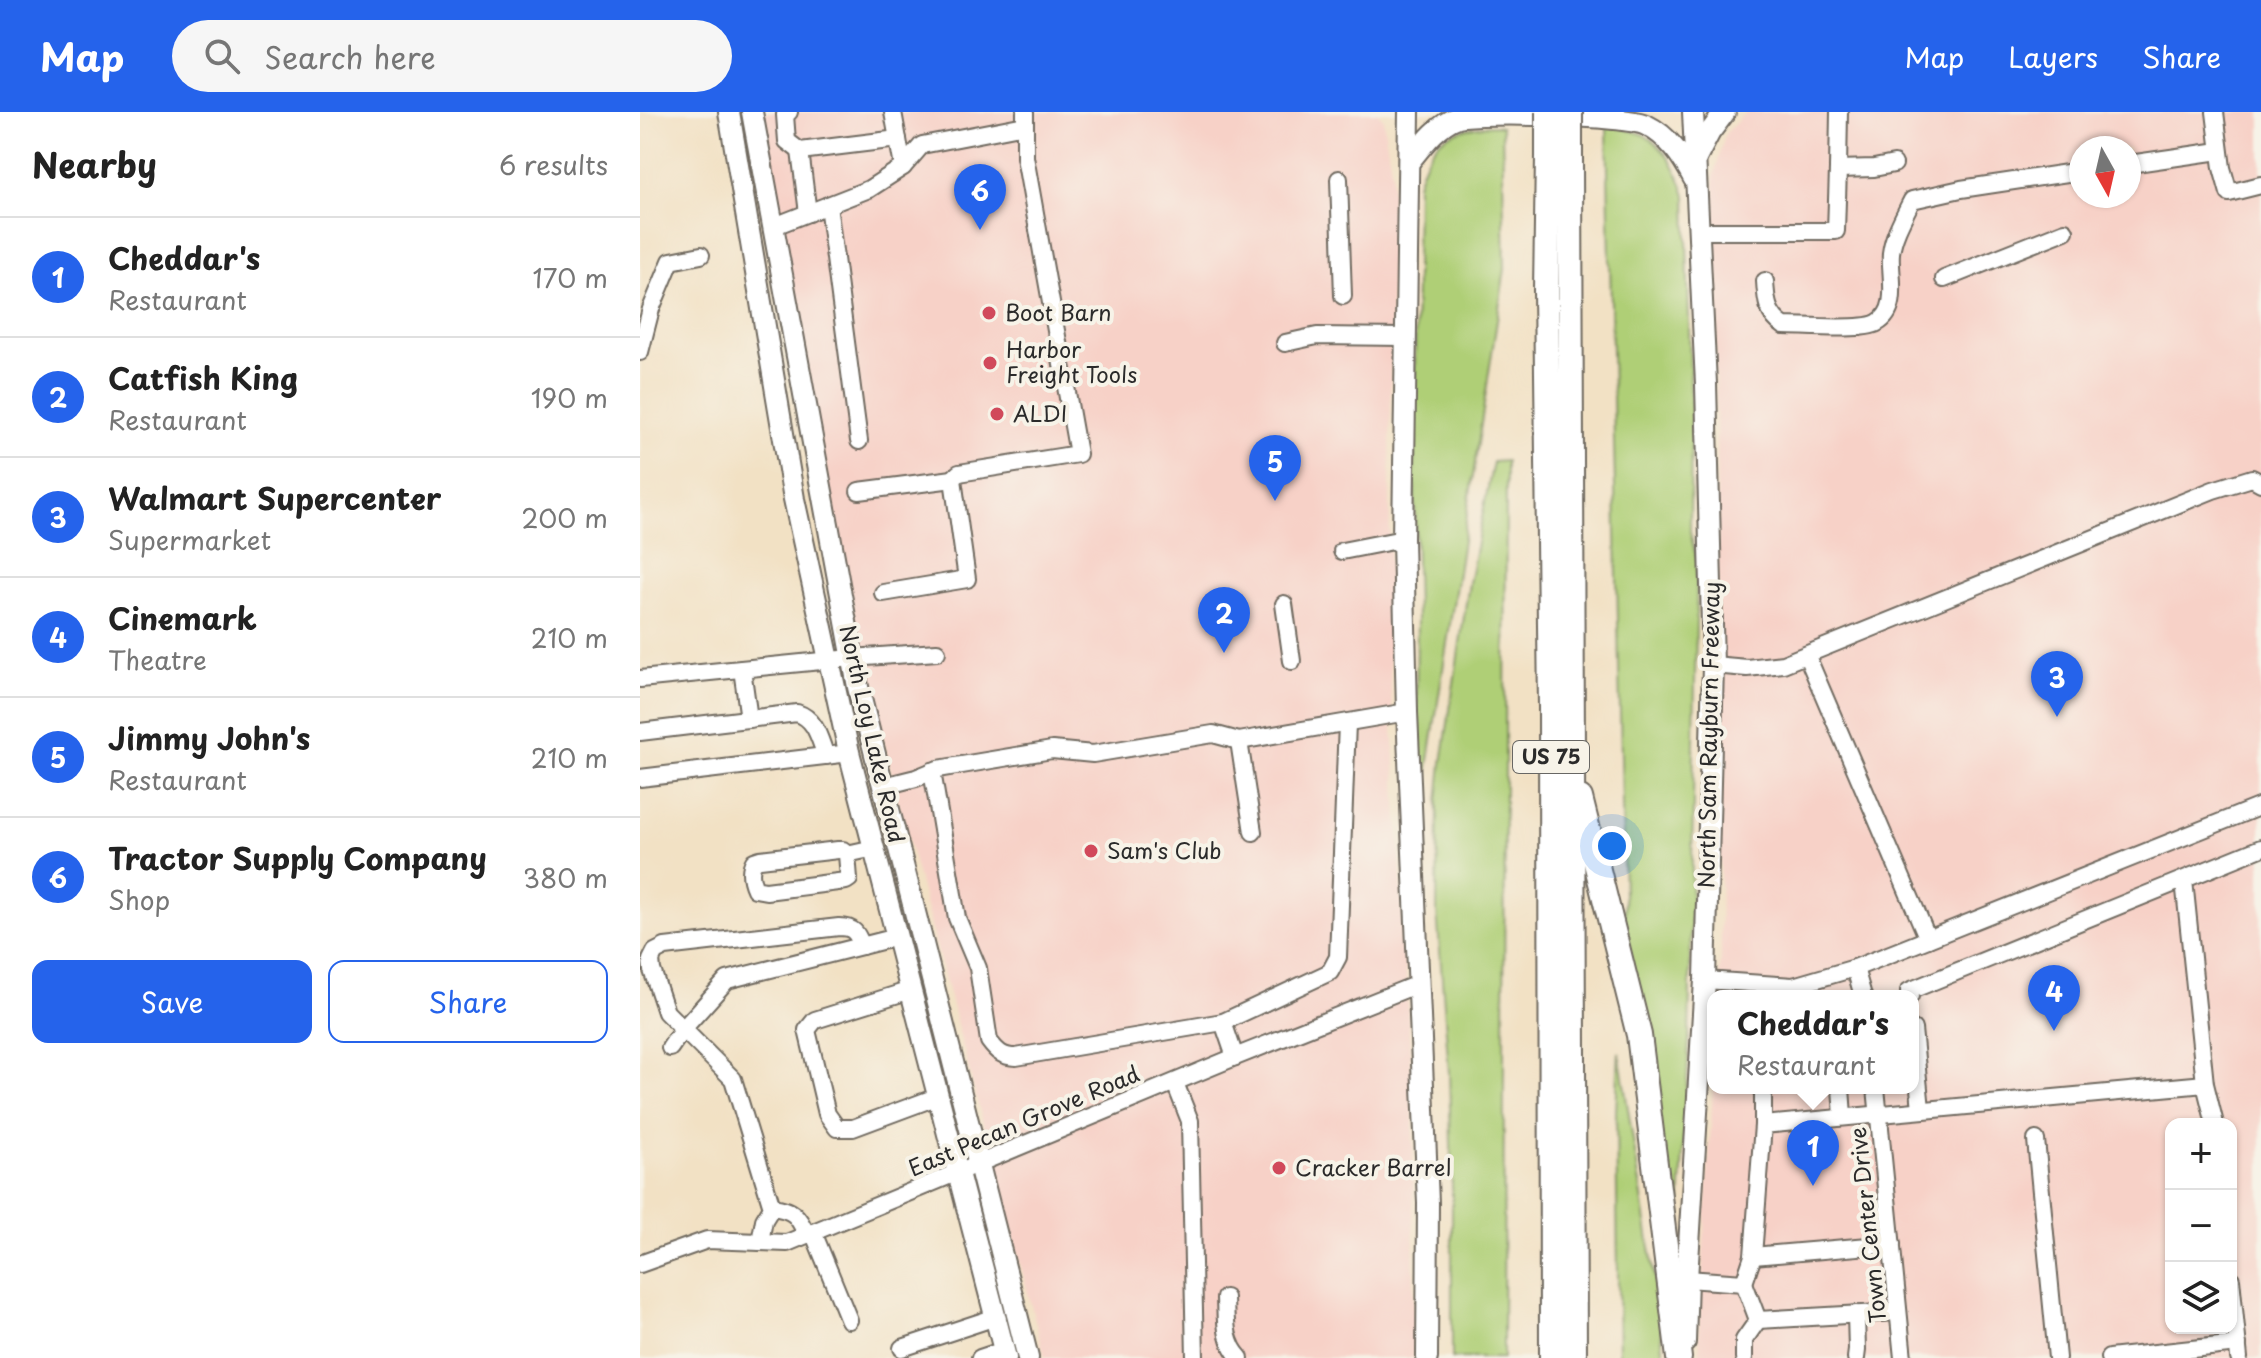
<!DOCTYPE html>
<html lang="en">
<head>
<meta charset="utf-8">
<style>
  body { margin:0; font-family:"Playpen Sans",sans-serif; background:#f6f6f6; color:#222 }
  .controls { position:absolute; right:24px; bottom:24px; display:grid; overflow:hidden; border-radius:16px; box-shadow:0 2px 6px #0004 }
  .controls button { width:72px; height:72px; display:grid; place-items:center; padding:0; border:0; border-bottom:2px solid #e0e0e0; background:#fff; color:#222; font:40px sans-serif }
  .compass { position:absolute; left:1429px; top:24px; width:72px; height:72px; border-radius:50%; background:#fff; box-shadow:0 2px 6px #0004; rotate:172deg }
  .you { position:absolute; left:972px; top:734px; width:28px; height:28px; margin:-20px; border:6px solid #fff; border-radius:50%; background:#1a73e8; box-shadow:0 0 0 12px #1a73e833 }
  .badge { display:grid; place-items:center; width:52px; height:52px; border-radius:50%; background:#2563eb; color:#fff; font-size:26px; font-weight:700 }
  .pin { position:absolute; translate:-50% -66px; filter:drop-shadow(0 2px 4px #0008) }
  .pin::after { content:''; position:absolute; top:42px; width:28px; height:24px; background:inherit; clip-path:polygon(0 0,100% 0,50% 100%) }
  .popup { position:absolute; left:1067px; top:878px; width:212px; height:104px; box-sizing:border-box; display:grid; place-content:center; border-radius:16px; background:#fff; filter:drop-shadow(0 2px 6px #0005); font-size:26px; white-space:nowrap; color:#767676 }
  .popup b { font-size:30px; color:#222 }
  .popup::after { content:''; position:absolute; left:50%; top:100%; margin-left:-16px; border:16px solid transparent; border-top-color:#fff }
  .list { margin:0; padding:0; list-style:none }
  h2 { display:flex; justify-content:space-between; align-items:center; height:104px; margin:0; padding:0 32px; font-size:34px }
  h2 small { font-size:26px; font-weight:400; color:#767676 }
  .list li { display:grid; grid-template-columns:52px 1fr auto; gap:24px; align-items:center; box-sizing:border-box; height:120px; padding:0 32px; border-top:2px solid #e0e0e0 }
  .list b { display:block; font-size:30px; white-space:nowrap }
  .list p { margin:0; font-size:26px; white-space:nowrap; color:#767676 }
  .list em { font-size:26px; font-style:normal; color:#767676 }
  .actions { display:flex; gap:16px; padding:24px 32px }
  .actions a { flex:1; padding:18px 0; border:2px solid #2563eb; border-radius:16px; text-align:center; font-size:28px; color:#2563eb }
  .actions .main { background:#2563eb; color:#fff }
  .icon { flex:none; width:44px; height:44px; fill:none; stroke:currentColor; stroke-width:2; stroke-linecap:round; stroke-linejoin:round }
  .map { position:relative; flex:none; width:1621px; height:1246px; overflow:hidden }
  header { display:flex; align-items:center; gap:48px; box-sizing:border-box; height:112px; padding:0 40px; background:#2563eb; color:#fff }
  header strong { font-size:38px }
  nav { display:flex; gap:44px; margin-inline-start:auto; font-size:28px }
  .search { width:560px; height:72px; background:#f6f6f6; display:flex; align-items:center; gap:20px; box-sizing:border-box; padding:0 28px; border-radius:44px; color:#767676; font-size:30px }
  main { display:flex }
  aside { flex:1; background:#fff }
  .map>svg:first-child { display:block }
  .built { fill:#f7d1c7; fill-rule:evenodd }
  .green { fill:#afcf76; stroke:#6d7d50; stroke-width:2 }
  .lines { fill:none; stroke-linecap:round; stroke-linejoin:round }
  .minor-casing { stroke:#716b61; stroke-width:20 }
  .major-casing { stroke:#716b61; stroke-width:24 }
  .highway-casing { stroke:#716b61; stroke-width:28 }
  .minor { stroke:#fff; stroke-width:16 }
  .major { stroke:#fff; stroke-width:20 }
  .highway { stroke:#fff; stroke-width:24 }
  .highway-bridge-casing { stroke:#716b61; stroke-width:28; stroke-linecap:butt }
  .highway-bridge { stroke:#fff; stroke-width:24 }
  .poi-dot { fill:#d1495b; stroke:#f7f3e8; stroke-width:3 }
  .labels { text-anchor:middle; stroke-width:8; stroke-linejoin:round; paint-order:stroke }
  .shield { fill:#f7f3e8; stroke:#686764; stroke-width:2 }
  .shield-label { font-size:20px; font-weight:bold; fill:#2b2b2b }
  .poi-label { font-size:22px; fill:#2b2b2b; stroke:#f7f3e8; text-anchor:start }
  .street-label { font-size:22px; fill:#2b2b2b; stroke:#f7f3e8 }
</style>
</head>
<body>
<header>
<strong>Map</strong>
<div class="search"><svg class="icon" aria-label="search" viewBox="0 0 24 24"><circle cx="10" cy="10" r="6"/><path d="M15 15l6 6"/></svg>Search here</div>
<nav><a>Map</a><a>Layers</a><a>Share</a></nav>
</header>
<main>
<aside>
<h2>Nearby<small>6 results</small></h2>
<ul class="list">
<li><span class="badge">1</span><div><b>Cheddar's</b><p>Restaurant</p></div><em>170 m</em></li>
<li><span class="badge">2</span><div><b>Catfish King</b><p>Restaurant</p></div><em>190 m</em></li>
<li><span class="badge">3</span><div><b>Walmart Supercenter</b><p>Supermarket</p></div><em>200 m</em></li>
<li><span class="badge">4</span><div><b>Cinemark</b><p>Theatre</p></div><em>210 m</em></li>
<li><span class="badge">5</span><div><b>Jimmy John's</b><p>Restaurant</p></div><em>210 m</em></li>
<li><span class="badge">6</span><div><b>Tractor Supply Company</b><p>Shop</p></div><em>380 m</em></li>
</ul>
<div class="actions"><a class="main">Save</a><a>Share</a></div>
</aside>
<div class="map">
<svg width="1621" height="1246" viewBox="0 0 1621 1246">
  <rect width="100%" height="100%" fill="#f7f3e8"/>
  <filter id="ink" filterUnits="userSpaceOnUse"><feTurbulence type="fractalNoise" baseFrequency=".0125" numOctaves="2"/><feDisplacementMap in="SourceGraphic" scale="16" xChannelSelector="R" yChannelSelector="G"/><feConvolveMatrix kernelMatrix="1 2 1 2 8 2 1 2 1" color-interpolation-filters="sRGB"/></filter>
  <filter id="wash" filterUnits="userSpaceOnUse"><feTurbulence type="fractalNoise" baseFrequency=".006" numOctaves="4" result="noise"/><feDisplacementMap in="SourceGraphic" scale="32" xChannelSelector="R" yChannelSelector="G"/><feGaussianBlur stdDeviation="1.8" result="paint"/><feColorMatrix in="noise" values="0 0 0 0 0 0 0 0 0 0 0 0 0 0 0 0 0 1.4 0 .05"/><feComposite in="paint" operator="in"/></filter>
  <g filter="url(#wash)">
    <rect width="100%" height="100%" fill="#f2e1c4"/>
    <g class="built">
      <path d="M123,0h614l6,7 9,56 -3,473 24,462 1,248h-369l-146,-553 -40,-169 -55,-274z"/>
      <path d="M1106,0h515v1246h-561l-1,-33 14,-237h200v-92h-195l3,-39 -7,-781 11,-42zM1441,36h48v48h-48zM1531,1012h60v204h-60z"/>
    </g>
    <g class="green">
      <path d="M856,13l6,1 3,143 -81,523h-4l-4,-66 1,-107 -3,-166 3,-268c12,-47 33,-58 79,-60z"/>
      <path d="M967,13c12,3 26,5 37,10 23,13 35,37 42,61l5,215 -1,121 7,30 -8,479 -13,238 -51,-341z"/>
      <path d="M866,349l-3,897h-51v-180l-3,-105 -12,-162 1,-109 4,-39 27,-180 24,-121z"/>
      <path d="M979,940l38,240 7,66h-45l-3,-246z"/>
    </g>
  </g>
  <g filter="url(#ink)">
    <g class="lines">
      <defs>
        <g id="minor">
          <path d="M149,0l-4,3 2,26 13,10 98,-12"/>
          <path d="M253,0l10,55"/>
          <path d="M1199,0l-1,57 36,-1 20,-4"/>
          <path d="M1575,0l7,56 7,25 32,-8"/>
          <path d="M160,39l8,62"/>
          <path d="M1489,52l90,-13"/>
          <path d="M699,67l4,117"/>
          <path d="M188,93l31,236"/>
          <path d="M132,115l97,-38 34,-22 19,-22 103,-20"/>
          <path d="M1059,119h137l2,-62"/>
          <path d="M1304,167l121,-48"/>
          <path d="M1125,169c1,19 2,34 19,45 19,0 79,5 93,-3 24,-13 12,-49 14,-70 2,-18 13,-37 21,-53l49,-11 120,-18"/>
          <path d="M645,231l32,-7 88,1"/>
          <path d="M0,240l11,-43 20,-48 30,-6"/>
          <path d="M219,379l94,-12"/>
          <path d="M702,439l61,-12"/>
          <path d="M243,481l84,-14 -14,-100 6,-6 119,-19 -53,-297v-45"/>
          <path d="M644,492l8,57"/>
          <path d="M1167,544l121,283 -73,29"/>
          <path d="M1073,553l34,3 36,-4 430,-174 39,-12 9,5"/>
          <path d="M102,557l7,50"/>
          <path d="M0,567l212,-21 85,-6"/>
          <path d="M0,620l157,-19c19,6 22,25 29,43"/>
          <path d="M599,629l14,91"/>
          <path d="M292,659l25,147 21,50 11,73c8,11 14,16 27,16l207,-35 107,-50 8,-15 9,-234"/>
          <path d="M0,666l210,-25"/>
          <path d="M244,674l32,-8 22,-9 114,-19 41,4 120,-20 26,7 168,-29"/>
          <path d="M207,742l-4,-4h-5l-78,9 -6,2c-5,9 -3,19 1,28l11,2 80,-10 3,-2 -2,-25 27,-6"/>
          <path d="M1544,768l21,204 10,40"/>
          <path d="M1288,827l333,-133"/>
          <path d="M1065,868l88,6 62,-18 8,28"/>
          <path d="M271,878l-96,30 -8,10 20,84 10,14h16l86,-32"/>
          <path d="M1270,884l-1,-5 352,-143"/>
          <path d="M583,910l12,35"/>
          <path d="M1273,917l8,80"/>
          <path d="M30,936l13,-19 44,-49 170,-43"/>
          <path d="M535,971l15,38 5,237"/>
          <path d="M1123,976v37"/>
          <path d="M1201,976l2,28"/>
          <path d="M1236,976l27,270"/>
          <path d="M1396,1028l21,218"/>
          <path d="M132,1095c23,3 25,8 35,28"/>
          <path d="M173,1120l36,88"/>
          <path d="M120,1130l4,-22 8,-13 -39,-128 -67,-67 -14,-42 -1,-10 4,-8 10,-5 174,-20c15,0 18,6 23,19"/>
          <path d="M1113,1144l139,-12"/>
          <path d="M0,1152l67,-24 80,3 448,-186 183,-73"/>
          <path d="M1047,1167l57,4 9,-27 10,-131 442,-41"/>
          <path d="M1591,1167l8,79"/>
          <path d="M1104,1171l14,37 140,-8"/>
          <path d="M585,1186c1,22 -1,43 15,60"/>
          <path d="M262,1236l94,-31"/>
          <path d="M340,1246l24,-8"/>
          <path d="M1104,1246v-18l14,-20"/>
          <path d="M1216,1246l1,-8 -1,-36"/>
          <path d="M1469,1246l129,-14"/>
        </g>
        <g id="major">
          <path d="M89,0l65,387 55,253 157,606"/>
          <path d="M112,0l106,575 170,671"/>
          <path d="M769,0l-6,427 4,173 21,491 -1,155"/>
          <path d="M1057,45l13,-25 15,-20"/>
          <path d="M769,50c13,-16 29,-38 49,-45 22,-5 168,-2 188,8 23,11 37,33 48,54"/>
          <path d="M1045,1230l2,-63 18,-299 8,-315 -7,-281 -13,-272"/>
        </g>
        <g id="highway">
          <path d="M908,44l-2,134 5,418 1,650"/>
          <path d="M930,44l4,1202"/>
          <path d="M940,686l59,237 40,323"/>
        </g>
      </defs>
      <use href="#minor" class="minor-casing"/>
      <use href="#major" class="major-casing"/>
      <use href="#highway" class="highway-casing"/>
      <use href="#minor" class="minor"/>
      <use href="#major" class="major"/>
      <use href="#highway" class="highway"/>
      <defs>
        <g id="highway-bridge">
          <path d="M930,0v44"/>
          <path d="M908,44v-44"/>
        </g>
      </defs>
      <use href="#highway-bridge" class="highway-bridge-casing"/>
      <use href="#highway-bridge" class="highway-bridge"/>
    </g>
  </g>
  <g class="poi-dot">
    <circle cx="349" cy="201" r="8"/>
    <circle cx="350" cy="251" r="8"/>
    <circle cx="357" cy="302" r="8"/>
    <circle cx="451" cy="739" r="8"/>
    <circle cx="639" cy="1056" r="8"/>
  </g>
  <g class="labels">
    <rect class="shield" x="873" y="629" width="76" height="32" rx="6"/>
    <g class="shield-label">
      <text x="911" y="652">US 75</text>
    </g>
    <g class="poi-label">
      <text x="365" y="209">Boot Barn</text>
      <text x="366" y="246">Harbor<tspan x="366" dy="25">Freight Tools</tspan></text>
      <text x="373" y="310">ALDI</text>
      <text x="467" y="747">Sam's Club</text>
      <text x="655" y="1064">Cracker Barrel</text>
    </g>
    <g class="street-label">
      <text transform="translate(232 622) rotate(77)" y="8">North Loy Lake Road</text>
      <text transform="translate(1069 623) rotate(-89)" y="8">North Sam Rayburn Freeway</text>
      <text transform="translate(384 1009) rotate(-23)" y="8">East Pecan Grove Road</text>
      <text transform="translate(1228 1113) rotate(-96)" y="8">Town Center Drive</text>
    </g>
  </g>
</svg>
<div class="controls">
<button>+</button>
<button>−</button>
<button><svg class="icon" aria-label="layers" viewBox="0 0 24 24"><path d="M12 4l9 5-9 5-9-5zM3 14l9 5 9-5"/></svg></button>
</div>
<svg class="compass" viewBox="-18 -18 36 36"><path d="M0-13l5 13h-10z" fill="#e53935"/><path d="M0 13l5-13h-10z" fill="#767676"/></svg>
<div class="you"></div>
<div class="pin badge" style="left:1173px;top:1074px">1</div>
<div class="popup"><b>Cheddar's</b>Restaurant</div>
<div class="pin badge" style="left:584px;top:541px">2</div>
<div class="pin badge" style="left:1417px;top:605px">3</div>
<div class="pin badge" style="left:1414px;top:919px">4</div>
<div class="pin badge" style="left:635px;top:389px">5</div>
<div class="pin badge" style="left:340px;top:118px">6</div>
</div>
</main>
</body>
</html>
